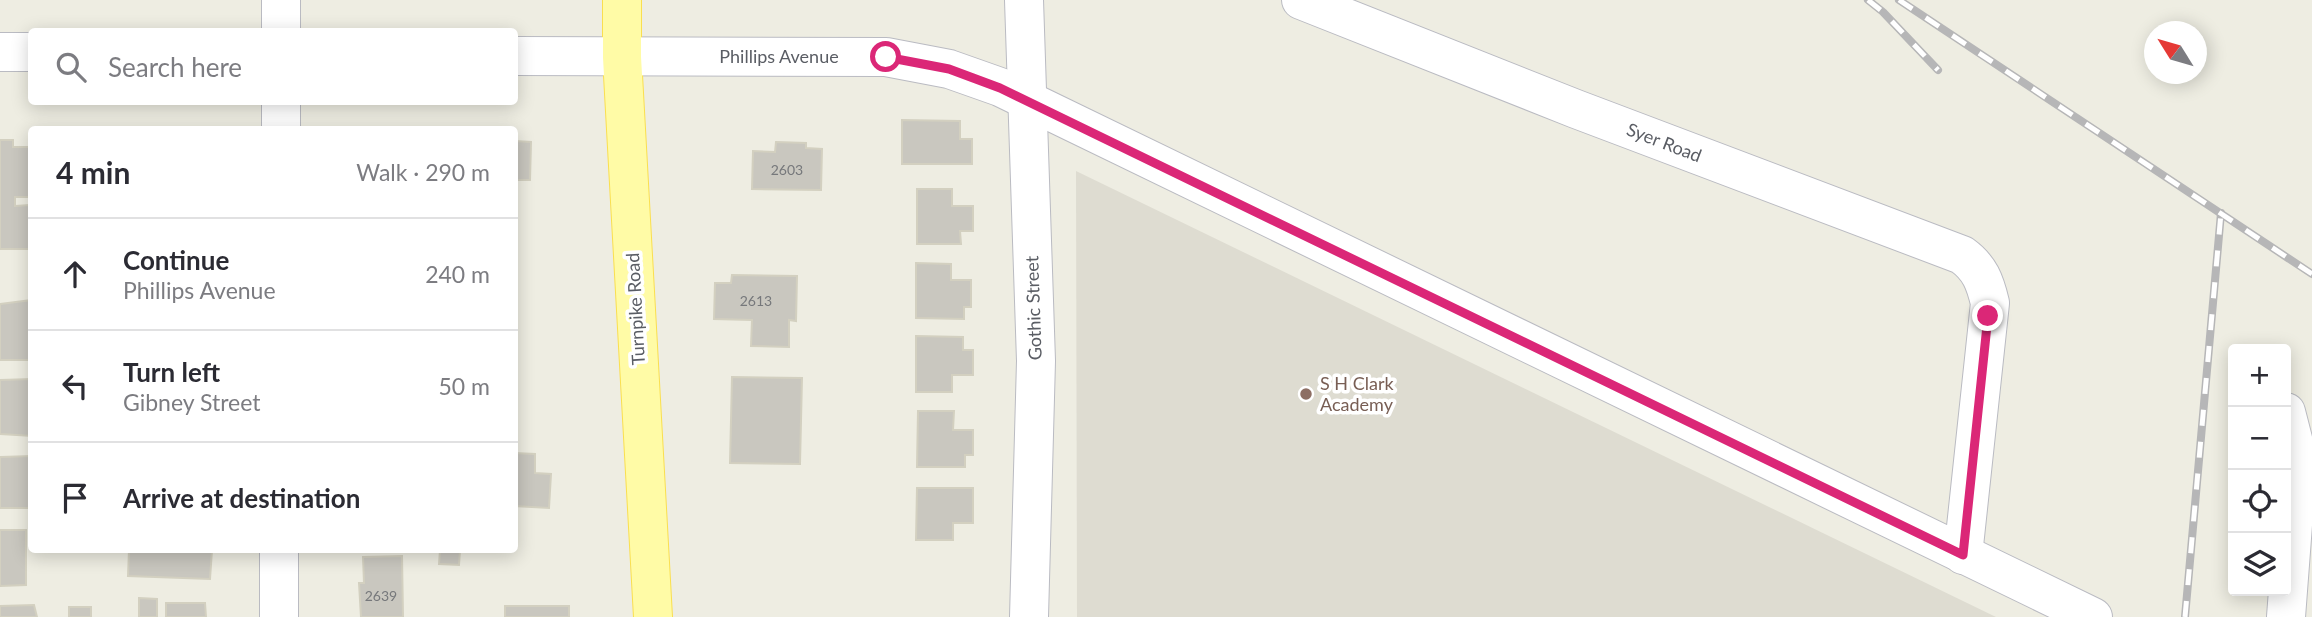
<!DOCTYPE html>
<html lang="en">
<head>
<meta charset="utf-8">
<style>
  body { margin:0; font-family:Lato,sans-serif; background:#f7f7f7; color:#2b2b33 }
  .controls { position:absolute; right:21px; bottom:21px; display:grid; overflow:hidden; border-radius:7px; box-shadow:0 4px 18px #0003 }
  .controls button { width:63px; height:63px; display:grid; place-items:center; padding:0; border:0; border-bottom:2px solid #e1e1e2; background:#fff; color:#2b2b33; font:35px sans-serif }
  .compass { position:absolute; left:2144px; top:21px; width:63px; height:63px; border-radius:50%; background:#fff; box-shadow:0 4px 18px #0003; rotate:307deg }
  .stop { position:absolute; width:21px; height:21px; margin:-16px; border:5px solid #db2777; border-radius:50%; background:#fff }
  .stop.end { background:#db2777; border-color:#fff; box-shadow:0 2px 7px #0008 }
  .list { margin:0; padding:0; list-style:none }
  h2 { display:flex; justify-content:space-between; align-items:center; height:91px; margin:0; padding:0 28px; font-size:30px }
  h2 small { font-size:23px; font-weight:400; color:#7c7c81 }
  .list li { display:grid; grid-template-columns:46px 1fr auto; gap:21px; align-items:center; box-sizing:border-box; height:112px; padding:0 28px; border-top:2px solid #e1e1e2 }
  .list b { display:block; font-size:26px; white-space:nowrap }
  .list p { margin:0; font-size:23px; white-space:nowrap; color:#7c7c81 }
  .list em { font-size:23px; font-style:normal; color:#7c7c81 }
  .icon { flex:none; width:38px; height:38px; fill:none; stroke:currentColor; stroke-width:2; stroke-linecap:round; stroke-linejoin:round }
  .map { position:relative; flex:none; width:2312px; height:617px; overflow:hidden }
  .search { position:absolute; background:#fff; box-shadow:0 4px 18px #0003; left:28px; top:28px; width:490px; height:77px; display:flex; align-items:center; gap:18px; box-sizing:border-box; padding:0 24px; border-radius:7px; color:#7c7c81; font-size:26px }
  .panel { position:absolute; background:#fff; box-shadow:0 4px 18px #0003; left:28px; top:126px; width:490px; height:427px; border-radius:7px }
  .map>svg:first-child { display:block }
  .education { fill:#dedcd1 }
  .building { fill:#c9c7bf; stroke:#d3d0c0; stroke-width:2 }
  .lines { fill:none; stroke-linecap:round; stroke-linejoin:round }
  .minor-casing { stroke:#babbc2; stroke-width:40 }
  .major-casing { stroke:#fadf4f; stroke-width:40 }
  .minor { stroke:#fff; stroke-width:38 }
  .major { stroke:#fffba6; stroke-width:38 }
  .rail-casing { stroke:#b6b6b7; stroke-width:8 }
  .rail { stroke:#fff; stroke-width:5; stroke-dasharray:16; stroke-linecap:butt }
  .route { stroke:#db2777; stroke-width:9 }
  .education-dot { fill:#8d6e63; stroke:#fff; stroke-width:2.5 }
  .labels { text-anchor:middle; stroke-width:7; stroke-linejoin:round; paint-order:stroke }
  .number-label { font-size:14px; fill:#76787b }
  .street-label { font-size:18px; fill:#5a5d64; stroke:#fff }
  .education-label { font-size:18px; fill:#785e54; stroke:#fff; text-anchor:start }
</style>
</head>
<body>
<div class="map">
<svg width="2312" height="617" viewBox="0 0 2312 617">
  <rect width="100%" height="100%" fill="#eeede2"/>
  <path class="education" d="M1076,171l920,446h-919z"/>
  <g class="building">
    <path d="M902,120l58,1v18h12v25h-70z"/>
    <path d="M0,140h13v7h19v50h-17v9l14,-1v44h-29z"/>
    <path d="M514,141l17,1 -1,38h-16z"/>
    <path d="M776,142l30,1v5l16,1 -1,41 -69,-1 1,-38 22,1z"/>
    <path d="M917,189h35v17h21v25h-13l1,13h-44z"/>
    <path d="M916,263l35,1v16h20v27h-7v12l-48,-1z"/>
    <path d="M732,275l65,1 -1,45 -7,-1v27l-38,-1 1,-26 -38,-1 1,-36h16z"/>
    <path d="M32,300v60h-32v-56z"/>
    <path d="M916,336l47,1v13h10v25h-21v17h-36z"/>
    <path d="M732,377l70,1 -2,86 -70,-1z"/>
    <path d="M32,379v57l-32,-2v-54z"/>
    <path d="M918,411h36l-1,19h20v25h-8v12h-48z"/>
    <path d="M514,453l21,1v19l16,1 -2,34 -35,-2z"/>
    <path d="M32,456v52h-32v-51z"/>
    <path d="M917,488h56v35h-20v17h-37z"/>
    <path d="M0,530h26v55l-26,1z"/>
    <path d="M129,550h83l-2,29 -82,-3z"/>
    <path d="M440,550h20l-1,15 -20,-1z"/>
    <path d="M402,556l1,61h-42l-2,-34h5l-1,-26z"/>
    <path d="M139,598l18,1v18h-18z"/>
    <path d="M166,603h39l1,14h-40z"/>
    <path d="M34,605l3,12h-37v-11z"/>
    <rect x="505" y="606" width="64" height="11"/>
    <rect x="69" y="607" width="22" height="10"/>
  </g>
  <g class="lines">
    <defs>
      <g id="minor">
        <path d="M1024,0l12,361 -7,256"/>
        <path d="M1301,0l275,109 386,146c18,13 23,27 28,48l-27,252"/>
        <path d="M281,32v-32"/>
        <path d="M0,52h32"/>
        <path d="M514,56l372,1 63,12 51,18 1093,530"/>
        <path d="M281,130v-28"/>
        <path d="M2286,412l8,31 2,42 -10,132"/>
        <path d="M279,617v-67"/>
      </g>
      <path id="major" d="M622,0v57l31,560"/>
    </defs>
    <use href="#minor" class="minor-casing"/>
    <use href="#major" class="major-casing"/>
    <use href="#minor" class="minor"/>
    <use href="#major" class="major"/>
    <defs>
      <g id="rail">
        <path d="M1868,0l15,12 55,58"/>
        <path d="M1899,0l413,274"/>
        <path d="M2185,617l36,-404"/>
      </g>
    </defs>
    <use href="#rail" class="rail-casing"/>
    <use href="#rail" class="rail"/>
  </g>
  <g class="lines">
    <path class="route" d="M886,57l63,12 51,19 963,467 25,-239"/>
  </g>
  <circle class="education-dot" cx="1306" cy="394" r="7"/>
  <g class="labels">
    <g class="number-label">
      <text x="787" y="175">2603</text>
      <text x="756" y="306">2613</text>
      <text x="381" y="601">2639</text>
    </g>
    <g class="street-label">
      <text x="779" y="63">Phillips Avenue</text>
      <text transform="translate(1664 143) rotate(21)" y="6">Syer Road</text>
      <text transform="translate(1034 308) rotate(-92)" y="6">Gothic Street</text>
      <text transform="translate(636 309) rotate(-93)" y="6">Turnpike Road</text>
    </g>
    <g class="education-label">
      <text x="1320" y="390">S H Clark<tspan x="1320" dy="21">Academy</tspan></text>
    </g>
  </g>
</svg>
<div class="controls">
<button>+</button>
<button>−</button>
<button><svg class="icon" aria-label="locate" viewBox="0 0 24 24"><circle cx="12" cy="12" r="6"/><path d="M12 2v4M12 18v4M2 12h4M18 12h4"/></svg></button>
<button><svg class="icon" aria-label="layers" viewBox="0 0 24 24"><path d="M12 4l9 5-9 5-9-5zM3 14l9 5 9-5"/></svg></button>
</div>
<svg class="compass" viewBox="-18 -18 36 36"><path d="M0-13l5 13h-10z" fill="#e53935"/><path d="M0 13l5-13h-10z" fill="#7c7c81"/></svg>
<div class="stop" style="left:886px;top:57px"></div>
<div class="stop end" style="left:1988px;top:316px"></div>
<div class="search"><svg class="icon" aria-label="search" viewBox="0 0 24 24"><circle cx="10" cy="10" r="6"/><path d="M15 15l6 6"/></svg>Search here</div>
<section class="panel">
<h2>4 min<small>Walk · 290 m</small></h2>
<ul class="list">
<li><svg class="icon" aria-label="ahead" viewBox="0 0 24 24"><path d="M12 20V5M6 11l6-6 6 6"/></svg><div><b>Continue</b><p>Phillips Avenue</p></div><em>240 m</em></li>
<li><svg class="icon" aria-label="left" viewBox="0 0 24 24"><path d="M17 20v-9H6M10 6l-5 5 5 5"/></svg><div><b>Turn left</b><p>Gibney Street</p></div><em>50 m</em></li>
<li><svg class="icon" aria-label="arrive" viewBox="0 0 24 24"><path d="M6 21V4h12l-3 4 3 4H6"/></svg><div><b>Arrive at destination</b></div></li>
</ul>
</section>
</div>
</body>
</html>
